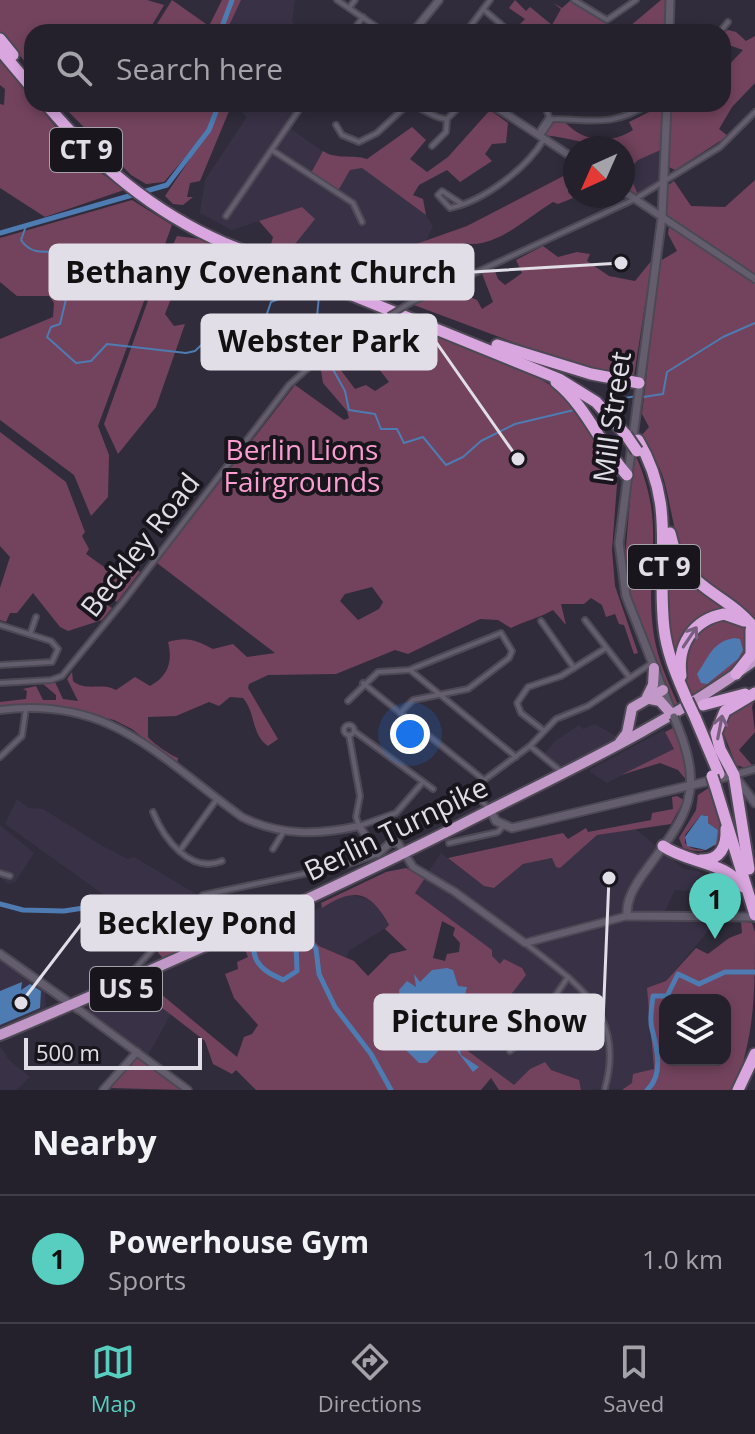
<!DOCTYPE html>
<html lang="en">
<head>
<meta charset="utf-8">
<style>
  body { margin:0; font-family:"Open Sans",sans-serif; background:#302e38; color:#f1f3f6 }
  .controls { position:absolute; right:24px; bottom:24px; display:grid; overflow:hidden; border-radius:16px; box-shadow:0 4px 12px #0003 }
  .controls button { width:72px; height:72px; display:grid; place-items:center; padding:0; border:0; border-bottom:2px solid #413e48; background:#24212c; color:#f1f3f6; font:40px sans-serif }
  .compass { position:absolute; left:563px; top:136px; width:72px; height:72px; border-radius:50%; background:#24212c; box-shadow:0 4px 12px #0003; rotate:225deg }
  .scale { position:absolute; left:24px; bottom:20px; width:178px; box-sizing:border-box; padding-left:8px; border:4px solid #e1dee7; border-top:0; font-size:22px; line-height:28px; white-space:nowrap; color:#e1dee7; -webkit-text-stroke:6px #18151c; paint-order:stroke }
  .you { position:absolute; left:410px; top:734px; width:28px; height:28px; margin:-20px; border:6px solid #fff; border-radius:50%; background:#1a73e8; box-shadow:0 0 0 12px #1a73e833 }
  .badge { display:grid; place-items:center; width:52px; height:52px; border-radius:50%; background:#58cec0; color:#111; font-size:26px; font-weight:700 }
  .pin { position:absolute; translate:-50% -66px; filter:drop-shadow(0 2px 4px #0008) }
  .pin::after { content:''; position:absolute; top:42px; width:28px; height:24px; background:inherit; clip-path:polygon(0 0,100% 0,50% 100%) }
  .list { margin:0; padding:0; list-style:none }
  h2 { display:flex; justify-content:space-between; align-items:center; height:104px; margin:0; padding:0 32px; font-size:34px }
  h2 small { font-size:26px; font-weight:400; color:#a3a3a9 }
  .list li { display:grid; grid-template-columns:52px 1fr auto; gap:24px; align-items:center; box-sizing:border-box; height:128px; padding:0 32px; border-top:2px solid #413e48 }
  .list b { display:block; font-size:30px; white-space:nowrap }
  .list p { margin:0; font-size:26px; white-space:nowrap; color:#a3a3a9 }
  .list em { font-size:26px; font-style:normal; color:#a3a3a9 }
  .icon { flex:none; width:44px; height:44px; fill:none; stroke:currentColor; stroke-width:2; stroke-linecap:round; stroke-linejoin:round }
  .map { position:relative; flex:none; width:755px; height:1090px; overflow:hidden }
  .search { position:absolute; background:#24212c; box-shadow:0 4px 12px #0003; left:24px; right:24px; top:24px; height:88px; display:flex; align-items:center; gap:20px; box-sizing:border-box; padding:0 28px; border-radius:24px; color:#a3a3a9; font-size:30px }
  .sheet { height:232px; background:#24212c }
  nav { display:flex; justify-content:space-around; align-items:center; box-sizing:border-box; height:112px; border-top:2px solid #413e48; background:#24212c; font-size:22px; color:#a3a3a9 }
  nav a { display:grid; justify-items:center; gap:4px }
  nav .on { color:#58cec0 }
  .map>svg:first-child { display:block }
  .built { fill:#393247 }
  .green { fill:#73435d; fill-rule:evenodd }
  .water { fill:#4e7bb1 }
  .lines { fill:none; stroke-linecap:round; stroke-linejoin:round }
  .stream { stroke:#4e7bb1; stroke-width:2 }
  .river { stroke:#4e7bb1; stroke-width:5 }
  .minor-casing { stroke:#4d4954; stroke-width:8 }
  .tertiary-casing { stroke:#4d4954; stroke-width:10 }
  .secondary-casing { stroke:#4d4954; stroke-width:11 }
  .trunk-casing { stroke:#4d4954; stroke-width:14 }
  .motorway-casing { stroke:#4d4954; stroke-width:15 }
  .minor { stroke:#635d6e; stroke-width:4 }
  .tertiary { stroke:#635d6e; stroke-width:6 }
  .secondary { stroke:#635d6e; stroke-width:7 }
  .trunk { stroke:#c298c8; stroke-width:10 }
  .motorway { stroke:#d9a6df; stroke-width:11 }
  .minor-bridge-casing { stroke:#4d4954; stroke-width:8; stroke-linecap:butt }
  .secondary-bridge-casing { stroke:#4d4954; stroke-width:11; stroke-linecap:butt }
  .motorway-bridge-casing { stroke:#4d4954; stroke-width:15; stroke-linecap:butt }
  .minor-bridge { stroke:#635d6e; stroke-width:4 }
  .secondary-bridge { stroke:#635d6e; stroke-width:7 }
  .motorway-bridge { stroke:#d9a6df; stroke-width:11 }
  .oneway { stroke:#785e7e }
  .labels { text-anchor:middle; stroke-width:8; stroke-linejoin:round; paint-order:stroke }
  .shield { fill:#18151c; stroke:#a5a2aa; stroke-width:2 }
  .shield-label { font-size:26px; font-weight:bold; fill:#e1dee7 }
  .street-label { font-size:28px; fill:#e1dee7; stroke:#18151c }
  .park-label { font-size:28px; fill:#fb9dd1; stroke:#18151c }
  .leader { fill:none; stroke:#e1dee7; stroke-width:3 }
  .callout-dot { fill:#e1dee7; stroke:#18151c; stroke-width:3 }
  .callout { fill:#e1dee7; stroke:#e1dee7; stroke-width:3 }
  .callout-label { font-size:30px; text-anchor:middle; font-weight:bold; fill:#111 }
</style>
</head>
<body>
<div class="map">
<svg width="755" height="1090" viewBox="0 0 755 1090">
  <rect width="100%" height="100%" fill="#302c3b"/>
  <g class="built">
    <path d="M241,0h54l-3,22 16,10h-77v-14z"/>
    <path d="M232,104h92l-14,9 -6,-3 -13,19 58,41 13,-2 64,47 7,11 -7,15 -89,31 -46,-22 11,-43 -70,23 -32,-17 5,-33 42,-63z"/>
    <path d="M663,149l-1,31 -24,15 -10,-25 10,-10z"/>
    <path d="M595,724l24,14 -62,34 -16,-14 14,-17 24,-16 4,4z"/>
    <path d="M664,730l10,19 -67,34 -17,-11 1,-3z"/>
    <path d="M17,799l12,9 14,1 56,35 29,15 6,-2 64,38 -26,32 -19,-10 -22,-21 -24,1 -102,-73z"/>
    <path d="M0,825l34,28 -19,29 -7,2 -8,-7z"/>
    <path d="M633,827l51,42 14,2 15,10v33h-24v-23l-14,-1 -11,23 -42,1 -96,25 97,-19h87v9l-44,52 -17,38 5,50 -26,20 -47,1 -2,-10 -29,-10 -5,-8 -15,7 -16,17 -46,-35 31,-44 14,-13 -13,-29 -85,-73 26,-39 43,33 10,2 29,-24 30,-6 8,8 36,-31z"/>
    <path d="M348,894l25,6 16,26 -39,24 -4,7 -27,-11 -27,-25z"/>
    <path d="M0,958l45,33 1,18 -46,22z"/>
    <path d="M137,986l34,28 -24,43 -61,-47z"/>
    <path d="M0,1046l9,14 21,17 -14,13h-16z"/>
  </g>
  <g class="green">
    <path d="M0,0h147l17,5 -16,27h-116v38l-32,-38z"/>
    <path d="M172,0l37,26 13,-26h19l-15,32h-74z"/>
    <path d="M515,0l11,11 4,-4 22,18 9,-16 -8,-6 9,5 9,-8 35,23 3,9h-97l13,-13 -16,-11z"/>
    <path d="M661,0h8l-2,32h-44z"/>
    <path d="M728,30l8,2 10,9 9,-5v47l-23,24 -13,22 9,7 -53,34 -6,-3 2,-63h52v-33l20,-21 -20,-7v-10z"/>
    <path d="M0,58l32,38v8h5l43,53 44,33 -79,27 -45,-29v-84l4,1 1,-16 -5,-4z"/>
    <path d="M61,104h171l-32,77 -10,2 -3,14h6l-10,8 -10,-1 -8,-8 25,-37 -1,-6 -25,29 -18,2 -15,-9z"/>
    <path d="M655,104h9l-1,45 -25,11 -10,10 10,25 -3,1 -12,-8v-40c-28,0 -52,-11 -80,-13l10,-13 11,-1c18,21 46,24 69,9l-4,-8 22,-11z"/>
    <path d="M490,110l18,13 -2,20 -14,1 -7,10 7,7 -32,21 -13,-12 -28,15 -6,10 10,4 3,16 -64,-47 -12,2 -11,19h-5l-23,-16 12,-22c13,9 29,3 44,8l45,-32 14,13 -16,19 17,13 21,-15z"/>
    <path d="M575,170v10l-6,2 -1,10 5,6 -15,6 -5,-2c-25,15 -59,48 -89,41l-13,12 2,19 -3,-5 -10,-1 -38,22 -17,-10 7,-6 -5,-5 -31,13 -19,-10 130,-46z"/>
    <path d="M755,180v95l-88,-59v-30l7,-5 17,25 34,1z"/>
    <path d="M132,200l40,25 -74,201 11,29 -1,42 -17,19 -17,-41 -74,-55v-81l53,-22 1,-14 -5,-7h-32l-17,-14v-44z"/>
    <path d="M302,207l13,12 -24,30 24,12 -12,3 -33,-16 3,-11 -14,-16z"/>
    <path d="M669,226l86,58v335c-16,-21 -45,-26 -60,-44 -21,-28 -22,-62 -31,-95 -4,-15 -15,-30 -22,-45l7,-8 -7,-13 18,-153 17,-10 -9,-17z"/>
    <path d="M177,236l30,4 99,42 -36,15 -50,-32 -48,31 -7,18 9,12 11,-2 -29,83 -38,47 -14,-30 47,-132z"/>
    <path d="M543,246l15,11 19,-5 13,2 -3,7 22,15 26,5 17,-21 -18,116 -39,-6 -34,-10 -147,-55 31,-17 -1,6 7,6 17,-4 9,4 5,9 11,-7 -12,-31 12,-5 5,13 7,6 17,-12 -6,-13z"/>
    <path d="M394,319l25,13 33,8 87,38 20,13 19,19 40,61 -6,79 3,36 23,67 -4,1 -10,-29 -5,-1 -4,-10 -9,3 -4,-12 -11,-7 -7,6h-23l5,21 -13,-15c-14,8 -28,11 -42,18l-13,-8 -18,-1 -72,35 -13,-4 -59,24 -68,1 -19,9 -1,4 30,51 -10,7c-17,-12 -12,-33 -25,-48l-13,-1 -11,9 -10,-4 -33,14 -28,1v20c5,6 22,18 30,21l-1,7 -45,-36 -18,-9 -56,-13h-58v-5l26,-3 1,-8 -4,-2 13,-3 7,14h13v-5l-13,-11 12,-2 8,17 15,2 -11,-22 5,-7 1,9c13,11 29,1 43,9l19,-13 15,9c18,-10 23,-24 18,-44 19,-6 28,-2 45,7l20,-5 14,13 28,-4 -118,-90 138,-178 49,35 5,-2 -2,-7 -24,-28 -3,-19 11,-7 24,32 11,-4 9,6 14,-9 -10,-13 11,-18 -10,-23zM372,587l11,15 -4,7 -21,11 -18,-19 5,-7z"/>
    <path d="M0,432l66,50 19,50 -3,4 7,13 -3,5 32,23 10,-14 12,9 -23,30 -11,-9 -4,5 -7,-6 -4,3 21,13 -10,12 -34,11 -8,-4 -27,-34 -16,20h-7l-4,9 -6,-2v-32l10,-31 -10,-11z"/>
    <path d="M634,452c35,75 9,113 20,184 4,25 15,48 25,71l-4,2 -39,-95 -12,-43z"/>
    <path d="M669,533l5,20 62,58 -38,12 -19,47 -10,-31z"/>
    <path d="M728,617l18,10c9,37 -29,55 -54,74 -15,-35 -10,-45 9,-76z"/>
    <path d="M755,697l-3,10 3,25 -16,18 13,15 -6,3 -10,-3 -15,-38 8,-15z"/>
    <path d="M673,728l12,28 3,26 -10,-12 -18,-7 -39,12 53,-26 -9,-17z"/>
    <path d="M710,787l14,41 -2,15c-19,6 -16,12 -39,5l-4,-10 17,-28 2,-15zM701,815l7,1v7l10,7 -5,17c-9,4 -21,4 -28,-4v-8z"/>
    <path d="M677,796l7,4 -13,24 -74,11 -37,33 -4,-1 -4,-9 -29,6 -29,24 -10,-2 -36,-28 115,-25 5,6 18,-11 2,4 63,-12 1,-7 21,-4 -1,-12z"/>
    <path d="M406,868l19,10 -10,15 77,57v6l8,8 4,-5 18,9 4,7 -58,76 46,34 16,-16 15,-7 6,8 28,10 2,10h-82l-8,-12 -10,12h-225l-20,-20 -4,4 -19,-10 -8,-23 -66,-51 11,-5 87,72 7,-20 8,-3 6,-9 -24,-27 -9,-24 13,-5 -1,-7 11,-5 -8,-19 14,-6 4,7 17,-5 6,4 20,-10 18,18 35,15 14,15 22,-22 17,-4 -22,-21 4,-4c-19,-34 -34,-38 -67,-17l-1,-5 65,-31zM442,921l13,7 -2,7 7,8 -1,9 -12,2 -2,7 -12,-3z"/>
    <path d="M219,893l23,16 10,12 -87,40 -9,-11 43,-49z"/>
    <path d="M741,921l11,2 3,9c0,60 0,102 -21,158h-112l10,-7 1,-9 21,-5 -7,-81 19,-7 30,-33 12,6 21,-16 13,-5zM665,1000h60v60h-60z"/>
    <path d="M138,1057l4,2 42,31 -74,-2z"/>
  </g>
  <g class="water">
    <path d="M734,638l6,1 3,11 -5,9 -31,25 -6,-1 -4,-9c12,-17 15,-32 37,-36z"/>
    <path d="M701,815l7,1v7l10,7 -2,14 -10,6 -19,-4 -2,-9z"/>
    <path d="M447,968l6,2 5,16 9,1 -2,8 7,6 -10,7 1,7 5,1 -2,6 13,1 -1,8 -11,14h-4l-2,-8 -3,-2 3,20 18,12 -6,5 -22,-29 -14,2 1,6 -11,12h-8l-14,-14 2,-7 27,1 -8,-4 -9,-15 -6,1 2,-8 -5,2 -8,-14 -1,-15 8,-9 9,6 -2,-13 6,8 12,-12z"/>
    <path d="M22,982l-1,8 9,-6 11,7 -1,17 -40,17v-34z"/>
  </g>
  <g class="lines">
    <g class="stream">
      <path d="M26,226l-5,14c12,18 29,10 47,11l19,12 -4,19 -15,9 -8,33 -9,3 -4,10 29,26 15,-2 16,-17 79,9 9,-2 15,-14 51,-6 10,-29 39,-15 9,9 -4,41 30,54 4,19 26,4 6,15h16l7,14 19,-6 23,28 17,-8 18,-16 34,-17 59,-14"/>
      <path d="M643,397l20,-3 4,-22 56,-35 32,-14"/>
      <path d="M618,399l19,-3"/>
    </g>
    <g class="river">
      <path d="M220,32l12,-32"/>
      <path d="M0,233l167,-48 42,-55 10,-26"/>
      <path d="M0,904l23,6 41,1 65,-10 18,18 30,16 23,1 7,-7 -6,-21 10,-8c19,-1 38,15 41,35 2,10 0,17 5,26 6,10 16,14 26,19l14,-9 -1,-27 4,-7h6l10,12 3,25 16,33 36,47 20,36"/>
      <path d="M647,1090c17,-15 10,-42 5,-61 -3,-10 0,-23 1,-33h14l11,-22 21,10 26,-12h30"/>
    </g>
    <defs>
      <g id="minor">
        <path d="M337,0l47,32"/>
        <path d="M574,0l33,20 29,-20"/>
        <path d="M349,8l6,-8"/>
        <path d="M483,9l27,23"/>
        <path d="M352,32l11,-15"/>
        <path d="M466,32l24,-32"/>
        <path d="M720,32l8,-10"/>
        <path d="M544,104l6,15c43,0 60,9 99,-15"/>
        <path d="M336,125l6,10 17,7 18,-9 29,-27c16,-2 25,13 41,13l15,-15"/>
        <path d="M537,135l12,-18"/>
        <path d="M540,137l12,-18"/>
        <path d="M432,146l14,-14 1,-13"/>
        <path d="M272,150l81,53 9,19"/>
        <path d="M462,204l-20,-13 -4,4 12,13c34,-7 77,-40 94,-69"/>
        <path d="M226,216l77,-112"/>
        <path d="M410,303l225,-104 85,-52 35,-35"/>
        <path d="M585,620l45,58"/>
        <path d="M541,621l33,47"/>
        <path d="M0,625l51,16 7,8 -6,13 -52,3"/>
        <path d="M30,634l6,-17"/>
        <path d="M410,670l106,87"/>
        <path d="M0,683l51,-3 11,-4 60,-73 167,-218 26,-23 74,-46"/>
        <path d="M363,683l121,97"/>
        <path d="M348,701l30,-29 31,-2 92,-37 11,18 -3,7 -41,31 -55,11 -13,13"/>
        <circle cx="349" cy="730" r="5"/>
        <path d="M543,730l-22,-17 -4,-10 11,-16 33,-11 45,-28"/>
        <path d="M354,731l79,58"/>
        <path d="M349,735l11,61 -4,21 3,9 37,-13 27,-31"/>
        <path d="M530,746l33,27"/>
        <path d="M0,757l22,-21 4,-28"/>
        <path d="M489,809l-15,-16 10,-13 46,-34 26,-27 32,-13 64,-43"/>
        <path d="M153,812c11,27 37,62 69,49"/>
        <path d="M449,843l49,-11 5,-6"/>
        <path d="M181,849l36,-50"/>
        <path d="M273,849l11,-18"/>
        <path d="M0,873l10,3"/>
        <path d="M525,943c52,41 101,70 80,145"/>
        <path d="M132,972l71,-77 143,-30 32,-11"/>
        <path d="M510,1051l18,-15 40,-59"/>
      </g>
      <g id="tertiary">
        <path d="M413,32l26,-32"/>
        <path d="M491,104l84,55"/>
        <path d="M623,191l132,88"/>
        <path d="M0,710c112,-14 159,48 242,107 38,19 76,18 117,9l19,28 12,-11h8l15,24 42,25 70,51 102,-27"/>
        <path d="M734,775l21,-6"/>
        <path d="M78,1009l110,81"/>
        <path d="M103,1090l34,-38"/>
      </g>
      <g id="secondary">
        <path d="M669,32l1,-32"/>
        <path d="M667,104l-5,113 -43,326 7,53 45,114"/>
        <path d="M678,727c29,72 4,93 -37,150 -8,12 -15,24 -14,39l128,1"/>
        <path d="M490,810l6,11 16,7 222,-53 21,28"/>
        <path d="M0,954l78,55"/>
      </g>
      <g id="trunk">
        <path d="M647,697l6,-12 1,-17"/>
        <path d="M650,699l10,2 14,16"/>
        <path d="M620,742l7,-9 5,-25 31,-18"/>
        <path d="M0,1035c164,-69 327,-142 486,-223 93,-47 185,-90 269,-152"/>
      </g>
      <g id="motorway">
        <path d="M0,39l13,16"/>
        <path d="M0,50l32,38"/>
        <path d="M46,104c51,60 105,107 178,139l335,136 37,23 30,33"/>
        <path d="M497,345l94,29 48,9"/>
        <path d="M556,382c30,24 45,64 71,93"/>
        <path d="M638,440c39,66 18,118 26,188 3,26 13,48 23,72"/>
        <path d="M670,533c12,58 55,57 85,96"/>
        <path d="M736,674l15,-19v-25"/>
        <path d="M681,676c-4,-30 11,-56 43,-62l20,7"/>
        <path d="M703,705l42,-11"/>
        <path d="M695,717l24,57"/>
        <path d="M715,785l40,130"/>
        <path d="M663,846c24,17 64,16 80,41"/>
        <path d="M701,860c19,1 26,-14 25,-31"/>
        <path d="M749,869l-15,-94 -14,-26 -4,-16 9,-22 30,-18"/>
        <path d="M738,1090l17,-36"/>
      </g>
    </defs>
    <use href="#minor" class="minor-casing"/>
    <use href="#tertiary" class="tertiary-casing"/>
    <use href="#secondary" class="secondary-casing"/>
    <use href="#trunk" class="trunk-casing"/>
    <use href="#motorway" class="motorway-casing"/>
    <use href="#minor" class="minor"/>
    <use href="#tertiary" class="tertiary"/>
    <use href="#secondary" class="secondary"/>
    <use href="#trunk" class="trunk"/>
    <use href="#motorway" class="motorway"/>
    <defs>
      <path id="minor-bridge" d="M389,316l21,-13"/>
      <path id="secondary-bridge" d="M674,717l4,10"/>
      <g id="motorway-bridge">
        <path d="M626,435l11,16"/>
        <path d="M687,700l8,17"/>
        <path d="M712,776l3,9"/>
      </g>
    </defs>
    <use href="#minor-bridge" class="minor-bridge-casing"/>
    <use href="#secondary-bridge" class="secondary-bridge-casing"/>
    <use href="#motorway-bridge" class="motorway-bridge-casing"/>
    <use href="#minor-bridge" class="minor-bridge"/>
    <use href="#secondary-bridge" class="secondary-bridge"/>
    <use href="#motorway-bridge" class="motorway-bridge"/>
  </g>
  <defs><path id="oneway-shaft" d="M-6 0H5M1.5-3L5.5 0L1.5 3" fill="none" stroke-width="1.6" stroke-linecap="round" stroke-linejoin="round" transform="scale(2)"/></defs>
  <g class="oneway">
    <use href="#oneway-shaft" transform="translate(690 637) rotate(-56)"/>
    <use href="#oneway-shaft" transform="translate(720 727) rotate(-79)"/>
  </g>
  <g class="labels">
    <g class="shield">
      <rect x="50" y="128" width="72" height="44" rx="6"/>
      <rect x="628" y="545" width="72" height="44" rx="6"/>
      <rect x="90" y="967" width="72" height="44" rx="6"/>
    </g>
    <g class="shield-label">
      <text x="86" y="159">CT 9</text>
      <text x="664" y="576">CT 9</text>
      <text x="126" y="998">US 5</text>
    </g>
    <g class="street-label">
      <text transform="translate(612 417) rotate(-82)" y="10">Mill Street</text>
      <text transform="translate(140 545) rotate(-52)" y="10">Beckley Road</text>
      <text transform="translate(396 829) rotate(-26)" y="10">Berlin Turnpike</text>
    </g>
    <g class="park-label">
      <text x="302" y="460">Berlin Lions<tspan x="302" dy="32">Fairgrounds</tspan></text>
    </g>
  </g>
  <path class="leader" d="M621 263L473 272M518 459L436 342M21 1003L82 923M609 878L603 1022"/>
  <g class="callout-dot">
    <circle cx="621" cy="263" r="8"/>
    <circle cx="518" cy="459" r="8"/>
    <circle cx="21" cy="1003" r="8"/>
    <circle cx="609" cy="878" r="8"/>
  </g>
  <g class="callout">
    <rect x="50" y="245" width="423" height="54" rx="8"/>
    <rect x="202" y="315" width="234" height="54" rx="8"/>
    <rect x="82" y="896" width="231" height="54" rx="8"/>
    <rect x="375" y="995" width="228" height="54" rx="8"/>
  </g>
  <g class="callout-label">
    <text x="261" y="283">Bethany Covenant Church</text>
    <text x="319" y="352">Webster Park</text>
    <text x="197" y="934">Beckley Pond</text>
    <text x="489" y="1032">Picture Show</text>
  </g>
</svg>
<div class="controls">
<button><svg class="icon" aria-label="layers" viewBox="0 0 24 24"><path d="M12 4l9 5-9 5-9-5zM3 14l9 5 9-5"/></svg></button>
</div>
<svg class="compass" viewBox="-18 -18 36 36"><path d="M0-13l5 13h-10z" fill="#e53935"/><path d="M0 13l5-13h-10z" fill="#a3a3a9"/></svg>
<div class="scale">500 m</div>
<div class="you"></div>
<div class="pin badge" style="left:715px;top:939px">1</div>
<div class="search"><svg class="icon" aria-label="search" viewBox="0 0 24 24"><circle cx="10" cy="10" r="6"/><path d="M15 15l6 6"/></svg>Search here</div>
</div>
<section class="sheet">
<h2>Nearby<small></small></h2>
<ul class="list">
<li><span class="badge">1</span><div><b>Powerhouse Gym</b><p>Sports</p></div><em>1.0 km</em></li>
</ul>
</section>
<nav>
<a class="on"><svg class="icon" aria-label="map" viewBox="0 0 24 24"><path d="M3 6l6-2 6 2 6-2v14l-6 2-6-2-6 2zM9 4v14M15 6v14"/></svg>Map</a>
<a><svg class="icon" aria-label="directions" viewBox="0 0 24 24"><path d="M12 3l9 9-9 9-9-9zM9 14v-3h6M13 9l2 2-2 2"/></svg>Directions</a>
<a><svg class="icon" aria-label="saved" viewBox="0 0 24 24"><path d="M7 4h10v16l-5-4-5 4z"/></svg>Saved</a>
</nav>
</body>
</html>
